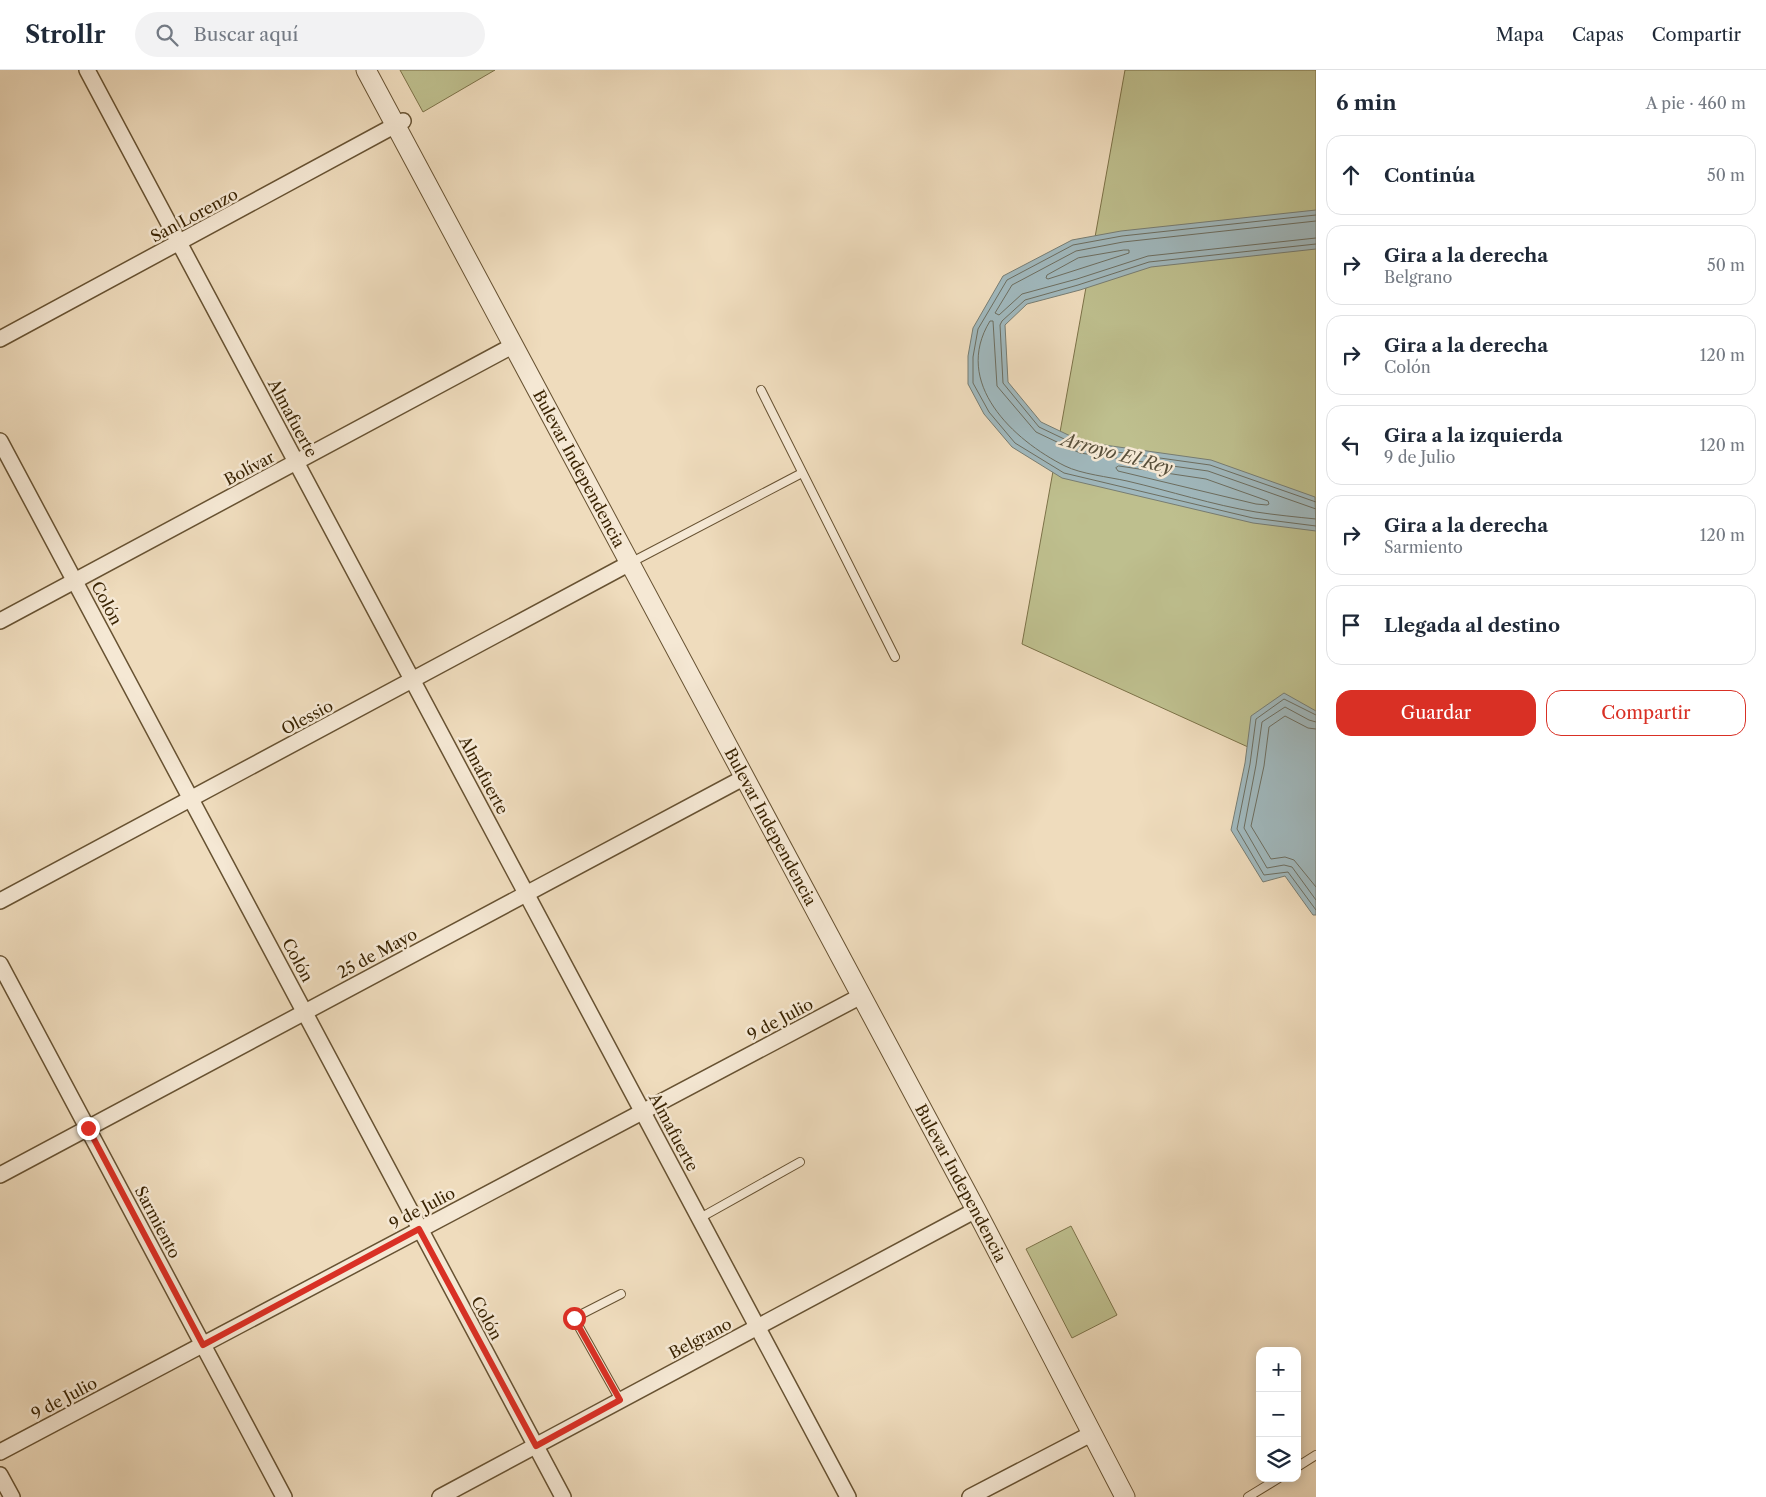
<!DOCTYPE html>
<html lang="es">
<head>
<meta charset="utf-8">
<style>
  body { margin:0; font-family:"Libre Caslon Text",serif; background:#f2f2f3; color:#1f2937 }
  .controls { position:absolute; right:15px; bottom:15px; display:grid; overflow:hidden; border-radius:10px; box-shadow:0 2px 12px #0003 }
  .controls button { width:45px; height:45px; display:grid; place-items:center; padding:0; border:0; border-bottom:1px solid #e0e1e3; background:#fff; color:#1f2937; font:25px sans-serif }
  .stop { position:absolute; width:15px; height:15px; margin:-11px; border:4px solid #d93025; border-radius:50%; background:#fff }
  .stop.end { background:#d93025; border-color:#fff; box-shadow:0 1px 5px #0008 }
  .list { margin:0; padding:0; list-style:none }
  h2 { display:flex; justify-content:space-between; align-items:center; height:65px; margin:0; padding:0 20px; font-size:21px }
  h2 small { font-size:16px; font-weight:400; color:#747a83 }
  .list li { display:grid; grid-template-columns:32px 1fr auto; gap:15px; align-items:center; box-sizing:border-box; height:80px; margin:0 10px 10px; padding:0 10px; border:1px solid #e0e1e3; border-radius:15px }
  .list b { display:block; font-size:19px; white-space:nowrap }
  .list p { margin:0; font-size:16px; white-space:nowrap; color:#747a83 }
  .list em { font-size:16px; font-style:normal; color:#747a83 }
  .actions { display:flex; gap:10px; padding:15px 20px }
  .actions a { flex:1; padding:11px 0; border:1px solid #d93025; border-radius:15px; text-align:center; font-size:18px; color:#d93025 }
  .actions .main { background:#d93025; color:#fff }
  .icon { flex:none; width:28px; height:28px; fill:none; stroke:currentColor; stroke-width:2; stroke-linecap:round; stroke-linejoin:round }
  .map { position:relative; flex:none; width:1316px; height:1427px; overflow:hidden }
  header { display:flex; align-items:center; gap:30px; box-sizing:border-box; height:70px; padding:0 25px; background:#fff; border-bottom:1px solid #e0e1e3 }
  header strong { font-size:24px }
  nav { display:flex; gap:28px; margin-inline-start:auto; font-size:18px }
  .search { width:350px; height:45px; background:#f2f2f3; display:flex; align-items:center; gap:12px; box-sizing:border-box; padding:0 18px; border-radius:28px; color:#747a83; font-size:19px }
  main { display:flex }
  aside { flex:1; background:#fff }
  .map>svg:first-child { display:block }
  .green { fill:#bebf8e; stroke:#7c7248 }
  .water { fill:#a0b8bd; stroke:#777d73 }
  .lines { fill:none; stroke-linecap:round; stroke-linejoin:round }
  .shore { stroke:#6d6e60; stroke-width:1 }
  .service-casing { stroke:#675232; stroke-width:10 }
  .minor-casing { stroke:#675232; stroke-width:18 }
  .tertiary-casing { stroke:#675232; stroke-width:21 }
  .service { stroke:#f5e8d4; stroke-width:8 }
  .minor { stroke:#f5e8d4; stroke-width:15 }
  .tertiary { stroke:#f5e8d4; stroke-width:19 }
  .route { stroke:#d93025; stroke-width:6 }
  .labels { text-anchor:middle; stroke-width:5; stroke-linejoin:round; paint-order:stroke }
  .street-label { font-size:16px; fill:#3a2403; stroke:#f5e8d4 }
  .water-label { font-size:18px; font-style:italic; fill:#59503b; stroke:#f5e8d4 }
</style>
</head>
<body>
<header>
<strong>Strollr</strong>
<div class="search"><svg class="icon" aria-label="search" viewBox="0 0 24 24"><circle cx="10" cy="10" r="6"/><path d="M15 15l6 6"/></svg>Buscar aquí</div>
<nav><a>Mapa</a><a>Capas</a><a>Compartir</a></nav>
</header>
<main>
<div class="map">
<svg width="1316" height="1427" viewBox="0 0 1316 1427">
  <rect width="100%" height="100%" fill="#efdcbd"/>
  <filter id="stains"><feTurbulence type="fractalNoise" baseFrequency=".004" numOctaves="4"/><feColorMatrix values="0 0 0 0 .2 0 0 0 0 .09 0 0 0 0 .02 0 0 0 .5 -.17"/></filter>
  <radialGradient id="worn" r=".72"><stop offset=".6" stop-color="#630" stop-opacity="0"/><stop offset="1" stop-color="#630" stop-opacity=".3"/></radialGradient>
  <g class="green">
    <path d="M400,0h95l-72,42z"/>
    <path d="M1125,0h191v708l-294,-134z"/>
    <path d="M1071,1156l46,89 -45,23 -46,-89z"/>
  </g>
  <g class="water">
    <path d="M1316,140v39l-165,18 -71,23 -53,14 -22,21 3,57 33,40 42,20 128,18 104,37 1,34 -63,-8 -191,-45 -50,-31 -28,-33 -16,-30v-28l5,-28 30,-52 69,-36 49,-9z"/>
    <path d="M1284,623l32,18v204h-3l-28,-39 -22,6 -32,-52 14,-67 6,-47z"/>
  </g>
  <g class="lines">
    <g class="shore">
      <path d="M1316,145l-194,21 -49,9 -66,35 -29,49 -5,28v26l16,29 26,31 49,30 189,45 63,8"/>
      <path d="M1316,151l-193,21 -47,9 -64,34 -17,28 4,2 23,-21 55,-15 71,-23 168,-18"/>
      <path d="M1316,174l-167,18 -71,23 -53,15 -23,21 -2,4 3,58 36,44 42,20 129,18 106,37"/>
      <path d="M1124,180h5v3l-81,26 -2,-1 1,-3 31,-17z"/>
      <path d="M1119,396l87,13 62,22 1,3 -2,1 -11,-1 -138,-33 -2,-3z"/>
      <path d="M1316,439l-108,-38 -128,-18 -44,-21 -39,-46 -4,-65h-3c-38,62 23,119 75,145 16,8 44,11 62,15 43,10 86,24 129,31 20,3 40,5 60,7"/>
      <path d="M1316,645l-32,-16 -28,20 -6,45 -13,65 27,46 24,-3 28,38"/>
      <path d="M1316,652l-7,-2 -24,-13 -23,15 -6,43 -12,63 23,40 17,-3 8,2 24,33"/>
      <path d="M1316,659l-8,-1 -23,-12 -16,11 -5,39 -13,60 20,33 14,-2 9,3 22,27"/>
    </g>
    <defs>
      <g id="service">
        <path d="M761,320l134,267"/>
        <path d="M630,493l172,-90"/>
        <path d="M700,1148l100,-56"/>
        <path d="M620,1330l-46,-82 47,-24"/>
        <path d="M1297,1397l19,-12"/>
        <path d="M1248,1427l31,-19"/>
      </g>
      <g id="minor">
        <path d="M87,0l761,1427"/>
        <path d="M0,269l403,-218"/>
        <path d="M0,371l563,1056"/>
        <path d="M0,551l514,-276"/>
        <path d="M0,831l630,-338"/>
        <path d="M0,894l284,533"/>
        <path d="M0,1105l745,-398"/>
        <path d="M0,1382l861,-456"/>
        <path d="M0,1405l12,22"/>
        <path d="M440,1427l536,-287"/>
        <path d="M970,1427l121,-63"/>
      </g>
      <g id="tertiary">
        <path id="s1" d="M366,0l610,1140 149,287"/>
      </g>
    </defs>
    <use href="#service" class="service-casing"/>
    <use href="#minor" class="minor-casing"/>
    <use href="#tertiary" class="tertiary-casing"/>
    <use href="#service" class="service"/>
    <use href="#minor" class="minor"/>
    <use href="#tertiary" class="tertiary"/>
  </g>
  <g class="lines">
    <path class="route" d="M88,1058l115,217 216,-116 117,217 84,-46 -46,-82"/>
  </g>
  <g class="labels">
    <g class="street-label">
      <text transform="translate(194 145) rotate(-28)" y="6">San Lorenzo</text>
      <text transform="translate(293 348) rotate(62)" y="6">Almafuerte</text>
      <text transform="translate(249 398) rotate(-28)" y="6">Bolívar</text>
      <text dy="6" stroke="none"><textPath href="#s1" startOffset="452">Bulevar Independencia</textPath></text>
      <text transform="translate(107 533) rotate(62)" y="6">Colón</text>
      <text transform="translate(307 647) rotate(-28)" y="6">Olessio</text>
      <text transform="translate(484 705) rotate(62)" y="6">Almafuerte</text>
      <text dy="6" stroke="none"><textPath href="#s1" startOffset="858">Bulevar Independencia</textPath></text>
      <text transform="translate(377 883) rotate(-28)" y="6">25 de Mayo</text>
      <text transform="translate(298 890) rotate(62)" y="6">Colón</text>
      <text transform="translate(780 949) rotate(-28)" y="6">9 de Julio</text>
      <text transform="translate(674 1062) rotate(62)" y="6">Almafuerte</text>
      <text dy="6" stroke="none"><textPath href="#s1" startOffset="1262">Bulevar Independencia</textPath></text>
      <text transform="translate(422 1138) rotate(-28)" y="6">9 de Julio</text>
      <text transform="translate(158 1152) rotate(62)" y="6">Sarmiento</text>
      <text transform="translate(487 1248) rotate(62)" y="6">Colón</text>
      <text transform="translate(700 1268) rotate(-28)" y="6">Belgrano</text>
      <text transform="translate(64 1328) rotate(-28)" y="6">9 de Julio</text>
    </g>
    <g class="water-label">
      <text transform="translate(1117 384) rotate(15)" y="6">Arroyo El Rey</text>
    </g>
  </g>
  <rect width="100%" height="100%" filter="url(#stains)"/>
  <rect width="100%" height="100%" fill="url(#worn)"/>
</svg>
<div class="controls">
<button>+</button>
<button>−</button>
<button><svg class="icon" aria-label="layers" viewBox="0 0 24 24"><path d="M12 4l9 5-9 5-9-5zM3 14l9 5 9-5"/></svg></button>
</div>
<div class="stop" style="left:574px;top:1248px"></div>
<div class="stop end" style="left:88px;top:1058px"></div>
</div>
<aside>
<h2>6 min<small>A pie · 460 m</small></h2>
<ul class="list">
<li><svg class="icon" aria-label="ahead" viewBox="0 0 24 24"><path d="M12 20V5M6 11l6-6 6 6"/></svg><div><b>Continúa</b></div><em>50 m</em></li>
<li><svg class="icon" aria-label="right" viewBox="0 0 24 24"><path d="M7 20v-9h11M14 6l5 5-5 5"/></svg><div><b>Gira a la derecha</b><p>Belgrano</p></div><em>50 m</em></li>
<li><svg class="icon" aria-label="right" viewBox="0 0 24 24"><path d="M7 20v-9h11M14 6l5 5-5 5"/></svg><div><b>Gira a la derecha</b><p>Colón</p></div><em>120 m</em></li>
<li><svg class="icon" aria-label="left" viewBox="0 0 24 24"><path d="M17 20v-9H6M10 6l-5 5 5 5"/></svg><div><b>Gira a la izquierda</b><p>9 de Julio</p></div><em>120 m</em></li>
<li><svg class="icon" aria-label="right" viewBox="0 0 24 24"><path d="M7 20v-9h11M14 6l5 5-5 5"/></svg><div><b>Gira a la derecha</b><p>Sarmiento</p></div><em>120 m</em></li>
<li><svg class="icon" aria-label="arrive" viewBox="0 0 24 24"><path d="M6 21V4h12l-3 4 3 4H6"/></svg><div><b>Llegada al destino</b></div></li>
</ul>
<div class="actions"><a class="main">Guardar</a><a>Compartir</a></div>
</aside>
</main>
</body>
</html>
